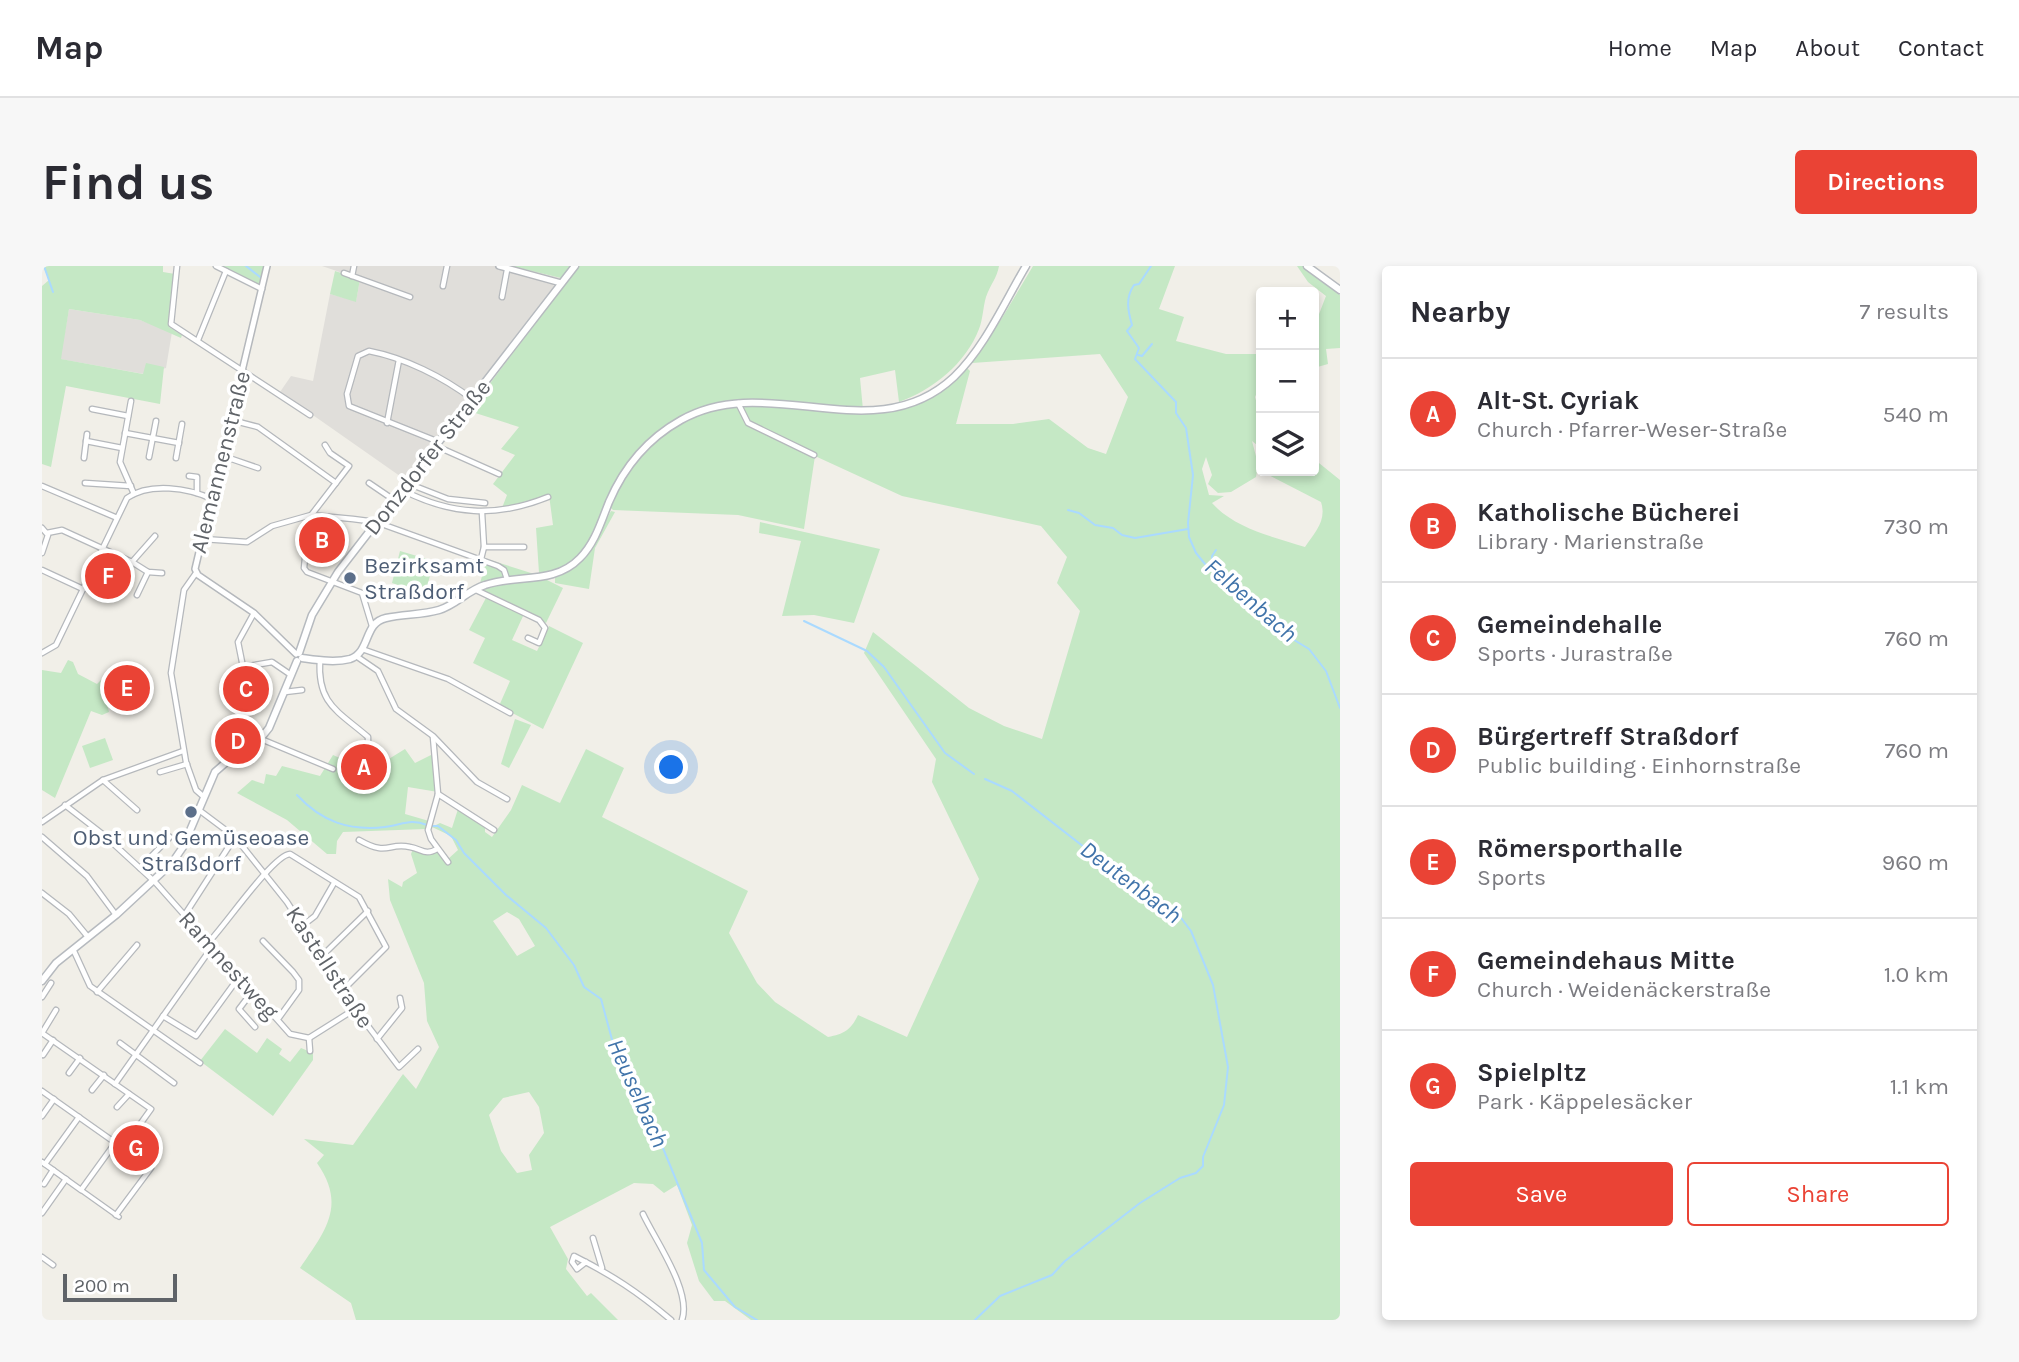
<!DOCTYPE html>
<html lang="en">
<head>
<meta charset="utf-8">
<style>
  body { margin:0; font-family:Karla,sans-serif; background:#f7f7f7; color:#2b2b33 }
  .controls { position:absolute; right:21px; top:21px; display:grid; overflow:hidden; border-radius:7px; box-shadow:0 4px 10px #0003 }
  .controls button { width:63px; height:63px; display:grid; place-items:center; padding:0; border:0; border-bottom:2px solid #e1e1e2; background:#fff; color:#2b2b33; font:35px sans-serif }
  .scale { position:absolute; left:21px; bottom:18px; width:114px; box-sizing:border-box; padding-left:7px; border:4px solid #5f6368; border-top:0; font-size:19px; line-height:24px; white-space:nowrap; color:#5f6368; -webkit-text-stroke:5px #fff; paint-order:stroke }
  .you { position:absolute; left:630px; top:502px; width:24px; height:24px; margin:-18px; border:5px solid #fff; border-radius:50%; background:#1a73e8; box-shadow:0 0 0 10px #1a73e833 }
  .badge { display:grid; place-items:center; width:46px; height:46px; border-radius:50%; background:#ea4335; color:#fff; font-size:23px; font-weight:700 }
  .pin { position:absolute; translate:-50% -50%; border:4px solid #fff; box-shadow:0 2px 7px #0006 }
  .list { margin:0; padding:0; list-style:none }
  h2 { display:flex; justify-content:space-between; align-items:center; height:91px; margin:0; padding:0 28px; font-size:30px }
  h2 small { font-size:23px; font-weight:400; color:#7c7c81 }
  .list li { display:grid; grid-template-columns:46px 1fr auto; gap:21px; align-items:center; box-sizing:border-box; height:112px; padding:0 28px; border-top:2px solid #e1e1e2 }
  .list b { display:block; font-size:26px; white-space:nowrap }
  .list p { margin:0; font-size:23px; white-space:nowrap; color:#7c7c81 }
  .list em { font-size:23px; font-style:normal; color:#7c7c81 }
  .actions { display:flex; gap:14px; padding:21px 28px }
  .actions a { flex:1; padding:16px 0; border:2px solid #ea4335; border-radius:7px; text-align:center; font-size:24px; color:#ea4335 }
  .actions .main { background:#ea4335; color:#fff }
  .icon { flex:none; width:38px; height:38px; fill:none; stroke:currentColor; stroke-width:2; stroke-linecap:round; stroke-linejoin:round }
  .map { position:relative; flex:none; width:1298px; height:1054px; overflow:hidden; border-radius:7px }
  header { display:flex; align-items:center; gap:42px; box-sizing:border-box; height:98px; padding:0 35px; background:#fff; border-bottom:2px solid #e1e1e2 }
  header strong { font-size:33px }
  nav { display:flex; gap:38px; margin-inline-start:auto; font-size:24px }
  .intro { display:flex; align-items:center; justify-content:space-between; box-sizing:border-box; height:168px; padding:0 42px }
  h1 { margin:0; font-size:49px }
  .button { padding:18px 32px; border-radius:7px; background:#ea4335; color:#fff; font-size:24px; font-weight:700 }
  main { display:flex; gap:42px; padding:0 42px }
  aside { flex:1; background:#fff; border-radius:7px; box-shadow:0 4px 10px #0003 }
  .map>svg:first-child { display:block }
  .industrial { fill:#e0deda }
  .green { fill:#c5e8c5; fill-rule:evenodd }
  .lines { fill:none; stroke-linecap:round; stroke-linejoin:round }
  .stream { stroke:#aadaff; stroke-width:2 }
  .pedestrian-casing { stroke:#b5b8bc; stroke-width:6 }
  .minor-casing { stroke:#b5b8bc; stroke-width:7 }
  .tertiary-casing { stroke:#b5b8bc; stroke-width:8 }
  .secondary-casing { stroke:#b6babf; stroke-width:9 }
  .pedestrian { stroke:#fff; stroke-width:3.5 }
  .minor { stroke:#fff; stroke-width:4.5 }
  .tertiary { stroke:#fff; stroke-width:5 }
  .secondary { stroke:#fff; stroke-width:6 }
  .service-dot { fill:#5c6f8a; stroke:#fff; stroke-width:2.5 }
  .labels { text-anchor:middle; stroke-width:7; stroke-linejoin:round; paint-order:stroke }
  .street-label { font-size:23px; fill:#5f6368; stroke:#fff }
  .service-label { font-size:23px; fill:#4e5e75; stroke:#fff; text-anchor:start }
  .water-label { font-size:24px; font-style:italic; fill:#4174aa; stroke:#fff }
</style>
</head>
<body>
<header>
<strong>Map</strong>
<nav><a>Home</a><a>Map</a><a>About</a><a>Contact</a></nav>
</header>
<div class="intro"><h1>Find us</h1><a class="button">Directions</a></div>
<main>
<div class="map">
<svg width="1298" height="1054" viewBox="0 0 1298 1054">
  <rect width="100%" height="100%" fill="#f1efe8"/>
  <g class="industrial">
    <path d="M280,0h189l50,12 -154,203 -127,-89 11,-16 22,5 17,-87 26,7 4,-22z"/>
    <path d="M27,43l71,11 32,12 -6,36 -22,6 -84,-15z"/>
  </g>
  <g class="green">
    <path d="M1,0h120v6l12,2 -6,53 13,8 -1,3 -41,-18 -71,-11 -8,50 82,15 3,-11 18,4 -4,37 -94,-18 -15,81 -9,-3v-178l7,-6z"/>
    <path d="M178,0h46l-5,21z"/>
    <path d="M469,0h60l-10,12z"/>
    <path d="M537,0h420c-2,12 -9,19 -13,31 -3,10 -3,22 -7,32 -13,34 -46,61 -80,73l-4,-32 -35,8 3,32c-73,-4 -124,-26 -192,15 -17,9 -33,23 -43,39 -19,31 -26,74 -55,98 -23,20 -64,14 -93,21l7,-24 44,14h8l-3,-45 17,-3 -4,-30 -47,13 5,-13 -14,-11 22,-29 -14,-6 18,-22 -50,-16z"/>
    <path d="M991,0h142l-16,43 25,8 -8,24 50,13h35v30l-6,13 6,21v53l-4,-26 -5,-4 6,23 -2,13 -25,15 -13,1 -10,-9 4,-9 -6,-18 -4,12 7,26 15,1 -12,7c22,25 61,34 93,44 10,-15 22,-26 16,-45l-60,-31h53v-12l26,21v840h-589l-26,-19h-11l-15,-20 -12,-38 5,-18 -15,-40 -13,8 -11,-9 -19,-1 -84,44 18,32 -2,10 21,27 4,-3 27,27h-262l-5,-17 -51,-35c25,-37 47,-62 17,-105l7,-8 -20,-16 49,6 50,-71 13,15 23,-42 -12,-26 -3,-38 -34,-83 -2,-21 14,8 1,-5 14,-9 -6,-19 2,-5 11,5 14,-3 10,8 10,-9 -7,-14 -19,-9 8,-4 12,5 6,-19 27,18v5l7,5 19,-27 11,-25 38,18 26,-54 38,19 -22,49 146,74 -19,42 28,50 18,19 53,35c16,-3 23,-7 30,-22l49,22 72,-158 -47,-97 4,-23 -72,-106 9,-21 96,76 35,18 38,13 38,-128 -23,-28 10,-26 -26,-31 -139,-30 -87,-40 -11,73 -66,-14 -125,-5 -3,-3c26,-60 75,-99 141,-104 14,-1 29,3 43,4 70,8 118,16 172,-40l4,4 -14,53h57l36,-5 39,29 18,6 22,-57 -28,-43 -128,9 -1,-2 31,-43zM465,646l12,7 16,27 -18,10 -24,-35zM487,826l10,15 5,26 -15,22 3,15 -15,3 -16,-22 -12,-36 14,-17z"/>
    <path d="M1255,0h6l37,29v53l-14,1 2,15 -14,4v-41l12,-31 -18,-14z"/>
    <path d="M293,5l25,8 -4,23 -26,-8z"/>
    <path d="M569,245l4,1 -20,36 -6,41 -34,-6v-6l19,-10 16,-17z"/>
    <path d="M718,256l120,27 -26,74 -40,-8 -32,1 19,-75 -42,-8z"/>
    <path d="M358,285l34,10 -9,33 -33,-11z"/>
    <path d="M505,314l16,8 -17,35 -65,-33 24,-8z"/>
    <path d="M445,330l37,18 -12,26 25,11 12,-25 34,17 -40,86 -44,-23 11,-25 -37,-18 12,-25 -16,-8z"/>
    <path d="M26,394l5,2 5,12 19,10 6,-6 5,11 -4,3 5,20 -7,3 -11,-4 -36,87 -13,-8v-120l19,3z"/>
    <path d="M473,453l16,6 -22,43 -8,-4z"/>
    <path d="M63,472l8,22 -23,8 -8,-22z"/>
    <path d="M363,483l10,14 18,-9 5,38 -30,-5 -3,27 24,7 -3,8 -83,3 -6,9 -1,13h-9l-40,-34 -50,-27 15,-13 12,4 2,-10 10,2 6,-10 38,10 13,-21 18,8 13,-12 15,14z"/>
    <path d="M183,763l32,24 10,-15 15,11 -3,5 11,8 11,-14 12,5v7l-40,56 -73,-55z"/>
  </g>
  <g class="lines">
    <g class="stream">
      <path d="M2,0l9,26"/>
      <path d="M204,0l14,11"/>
      <path d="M1109,0l-12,18 -5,1c-9,13 -6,26 -2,40l-5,6 12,17 -4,11 41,43v11l10,15 7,47 -5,48 1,14 7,16 9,11 25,15 51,53 28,17 17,22 14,37"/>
      <path d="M1096,89l4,1 10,-12"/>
      <path d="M1026,244l11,3 16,12 18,3 9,7 13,3 53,-9"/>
      <path d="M1171,302l-1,-12 4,-6"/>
      <path d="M762,355l63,30 17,16 61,86 29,21"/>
      <path d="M255,529c25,27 52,36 88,32 17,-2 25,-9 42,-2"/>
      <path d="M390,560h6l18,14 8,13 42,42 40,33 28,37 10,22 17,12 16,59 27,44 58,141 2,27 31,37 22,13"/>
      <path d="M933,1054l25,-24 52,-21 13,-14 75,-58 40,-25 16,-5 7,-7v-9l21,-52 4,-38 -15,-82 -22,-54 -16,-21 -19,-7 -144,-112 -27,-12"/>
    </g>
    <defs>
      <path id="pedestrian" d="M39,924l38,27"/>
      <g id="minor">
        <path d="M135,0l-6,58 139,91"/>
        <path d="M174,0l46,23"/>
        <path d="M302,7l66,24"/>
        <path d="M310,10l2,-10"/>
        <path d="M401,20l4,-20"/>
        <path d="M460,31l5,-27"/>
        <path d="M156,74l28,-69"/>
        <path d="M89,135l-11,61 14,32"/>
        <path d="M696,137l10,20 66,32"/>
        <path d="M50,143l36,7"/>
        <path d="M189,154l27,7 78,56"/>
        <path d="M345,157l12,-63"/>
        <path d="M83,167l54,10"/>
        <path d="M392,174l-85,-34 -2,-12 11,-38 11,-5c36,7 74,26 103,48"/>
        <path d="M44,175l36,7"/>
        <path d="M283,179l5,8 19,13 -40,52 -5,50 3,4 55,21 10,33"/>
        <path d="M394,180l63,28"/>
        <path d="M181,190l35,12"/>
        <path d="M107,191l7,-36"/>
        <path d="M42,192l3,-24"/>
        <path d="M134,192l6,-34"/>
        <path d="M147,210l8,1v16"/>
        <path d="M43,217l46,3"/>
        <path d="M327,217l25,17"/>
        <path d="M365,217l41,16 37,4"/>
        <path d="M0,220l73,31"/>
        <path d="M360,224c49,25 94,28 146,7"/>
        <path d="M0,262l6,7 -6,18"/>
        <path d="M5,267l15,-3 70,32 23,-26"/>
        <path d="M161,273l44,3 25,-16 39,-11 42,4 23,3 122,44 6,4 3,9"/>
        <path d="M442,281h40"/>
        <path d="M439,293l3,-12 -2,-34"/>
        <path d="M90,296l16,10 14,1"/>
        <path d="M0,304l41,19"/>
        <path d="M154,307l-12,17 -13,83 15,89 10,28 8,7"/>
        <path d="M434,324l63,30 6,8 -6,15 -11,-5"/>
        <path d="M95,329l11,-23"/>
        <path d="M212,347l-16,29 5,25 29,-5 19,13"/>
        <path d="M320,383l86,30 62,34"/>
        <path d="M0,387l14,-8 71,-147c23,-16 61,-10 85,1"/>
        <path d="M314,390l22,15 18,38 37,27 44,46 30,17"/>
        <path d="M278,394c-3,44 18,51 48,77v12"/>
        <path d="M195,417l6,-16"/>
        <path d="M243,426l17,-2"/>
        <path d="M391,471l5,57 -10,36 3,9 17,23"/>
        <path d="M219,473l72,30"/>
        <path d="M118,506l27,-8"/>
        <path d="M61,514l34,30"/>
        <path d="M396,528l56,36"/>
        <path d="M23,539l40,31 50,46 135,152 19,4 46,-29"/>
        <path d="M157,544l36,27 52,65 23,36 15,15 30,56 44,58 19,-18"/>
        <path d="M0,556l61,-42 80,-29"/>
        <path d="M0,571l45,39 29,39"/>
        <path d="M317,574c30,17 28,2 51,7 12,2 15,9 27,2"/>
        <path d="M98,602l30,-31"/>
        <path d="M0,627l27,21 19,23"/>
        <path d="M142,650l51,-79"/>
        <path d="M260,660l13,-10 19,-33"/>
        <path d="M221,675l30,31 6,8v10l-21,29"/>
        <path d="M166,677c16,-16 65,-88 82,-89l69,43 27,50 -41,41"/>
        <path d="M31,683l17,37 110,77"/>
        <path d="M283,687l43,-42"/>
        <path d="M55,726l40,-47"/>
        <path d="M210,726l-13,17 16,18"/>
        <path d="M0,731l9,-14"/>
        <path d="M121,750l33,20 43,-59"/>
        <path d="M0,767l109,76 -28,39"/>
        <path d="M0,767l14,-23"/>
        <path d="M267,772l1,13"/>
        <path d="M335,773l25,-31 -2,-10"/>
        <path d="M78,777l54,40"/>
        <path d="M1,789l10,-15"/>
        <path d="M27,807l11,-15"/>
        <path d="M73,818l97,-137"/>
        <path d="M50,824l12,-15"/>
        <path d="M0,825l109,77 -35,47"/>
        <path d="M75,841l12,-13"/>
        <path d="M0,850l12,-17"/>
        <path d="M0,896l39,28 34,-47"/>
        <path d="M3,898l34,-47"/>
        <path d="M2,918l9,-14"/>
        <path d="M0,947l24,-34"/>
        <path d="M601,948c12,26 49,77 39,106"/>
        <path d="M551,972l9,30"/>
        <path d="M0,991l11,8"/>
        <path d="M544,996l-9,7 -5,-7 2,-6c38,19 64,36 97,64"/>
      </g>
      <g id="tertiary">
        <path d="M225,0l-72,303 3,6 56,38 42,41"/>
        <path d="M457,0l62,17"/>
      </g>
      <g id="secondary">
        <path d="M1265,0l33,24"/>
        <path d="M257,387l13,-38 26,-43 237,-306"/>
        <path d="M260,392c15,2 33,5 48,1 21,-7 13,-36 36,-41 18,-4 36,-3 53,-8 17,-5 29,-20 46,-25 33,-11 69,0 95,-27 15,-15 21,-36 29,-56 15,-35 38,-63 72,-82 88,-50 193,32 273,-43 31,-30 50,-74 72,-111"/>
        <path d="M0,715l14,-18 60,-48 56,-52 11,-16 32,-75 16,-14 25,-14 13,-16 28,-67"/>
      </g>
    </defs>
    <use href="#pedestrian" class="pedestrian-casing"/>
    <use href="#minor" class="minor-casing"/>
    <use href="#tertiary" class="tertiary-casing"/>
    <use href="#secondary" class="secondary-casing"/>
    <use href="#pedestrian" class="pedestrian"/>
    <use href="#minor" class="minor"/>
    <use href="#tertiary" class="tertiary"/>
    <use href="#secondary" class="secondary"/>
  </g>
  <g class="service-dot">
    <circle cx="308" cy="312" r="7"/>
    <circle cx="149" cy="546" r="7"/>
  </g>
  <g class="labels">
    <g class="street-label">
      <text transform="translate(385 191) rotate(-52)" y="8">Donzdorfer Straße</text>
      <text transform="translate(178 196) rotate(-76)" y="8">Alemannenstraße</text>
      <text transform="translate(187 699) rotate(48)" y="8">Ramnestweg</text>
      <text transform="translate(288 701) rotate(57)" y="8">Kastellstraße</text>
    </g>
    <g class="service-label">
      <text x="322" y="307">Bezirksamt<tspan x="322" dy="26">Straßdorf</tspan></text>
      <text x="149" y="579" text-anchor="middle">Obst und Gemüseoase<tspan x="149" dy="26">Straßdorf</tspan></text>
    </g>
    <g class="water-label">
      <text transform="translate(1209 334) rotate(41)" y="8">Felbenbach</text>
      <text transform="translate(1089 616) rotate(37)" y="8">Deutenbach</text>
      <text transform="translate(596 827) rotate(66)" y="8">Heuselbach</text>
    </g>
  </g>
</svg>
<div class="controls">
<button>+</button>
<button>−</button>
<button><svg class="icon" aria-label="layers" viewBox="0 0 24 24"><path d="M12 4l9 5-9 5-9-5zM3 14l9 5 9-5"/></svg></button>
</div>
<div class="scale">200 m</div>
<div class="you"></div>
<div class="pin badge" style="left:322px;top:501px">A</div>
<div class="pin badge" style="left:280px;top:274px">B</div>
<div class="pin badge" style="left:204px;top:423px">C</div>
<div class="pin badge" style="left:196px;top:475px">D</div>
<div class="pin badge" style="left:85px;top:422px">E</div>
<div class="pin badge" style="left:66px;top:310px">F</div>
<div class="pin badge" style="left:94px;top:882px">G</div>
</div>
<aside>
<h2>Nearby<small>7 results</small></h2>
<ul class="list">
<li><span class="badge">A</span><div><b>Alt-St. Cyriak</b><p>Church · Pfarrer-Weser-Straße</p></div><em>540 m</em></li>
<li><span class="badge">B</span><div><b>Katholische Bücherei</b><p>Library · Marienstraße</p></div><em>730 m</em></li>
<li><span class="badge">C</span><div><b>Gemeindehalle</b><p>Sports · Jurastraße</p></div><em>760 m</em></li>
<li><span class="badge">D</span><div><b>Bürgertreff Straßdorf</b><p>Public building · Einhornstraße</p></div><em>760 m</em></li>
<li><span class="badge">E</span><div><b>Römersporthalle</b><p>Sports</p></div><em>960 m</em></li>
<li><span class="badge">F</span><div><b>Gemeindehaus Mitte</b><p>Church · Weidenäckerstraße</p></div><em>1.0 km</em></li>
<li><span class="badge">G</span><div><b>Spielpltz</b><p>Park · Käppelesäcker</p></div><em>1.1 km</em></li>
</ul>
<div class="actions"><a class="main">Save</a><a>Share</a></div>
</aside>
</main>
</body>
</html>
